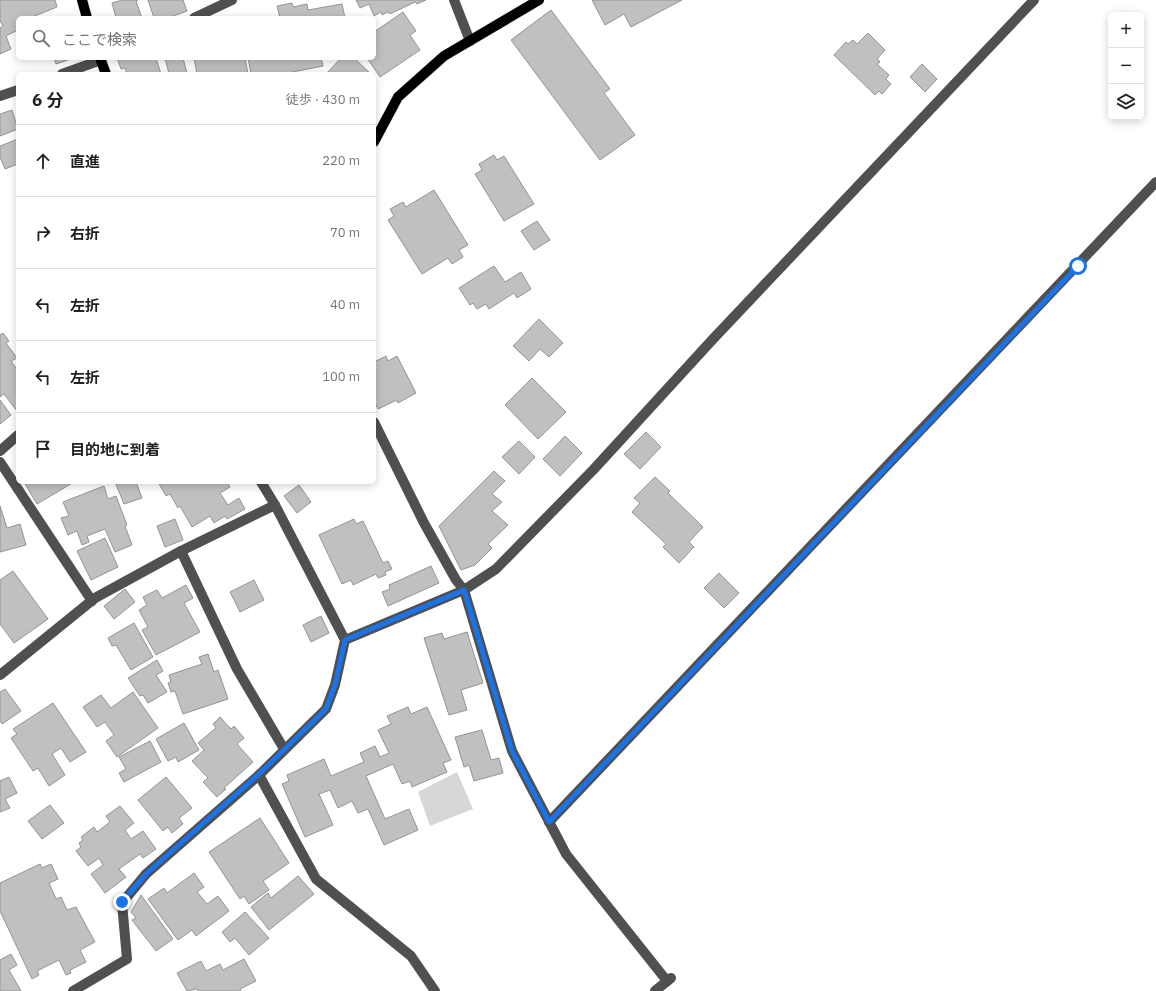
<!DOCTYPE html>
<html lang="ja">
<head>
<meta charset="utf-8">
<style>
  body { margin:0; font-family:"IBM Plex Sans","Noto Sans JP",sans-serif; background:#f2f2f2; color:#222 }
  .controls { position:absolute; right:12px; top:12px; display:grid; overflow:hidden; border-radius:6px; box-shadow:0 2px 10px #0003 }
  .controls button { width:36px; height:36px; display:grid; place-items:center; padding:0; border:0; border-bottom:1px solid #e0e0e0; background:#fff; color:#222; font:20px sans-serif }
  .stop { position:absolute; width:12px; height:12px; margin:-9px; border:3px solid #1a73e8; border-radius:50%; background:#fff }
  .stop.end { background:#1a73e8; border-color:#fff; box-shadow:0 1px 4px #0008 }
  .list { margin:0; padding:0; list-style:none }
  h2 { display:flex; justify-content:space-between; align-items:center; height:52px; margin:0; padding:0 16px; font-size:17px }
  h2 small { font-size:13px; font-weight:400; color:#767676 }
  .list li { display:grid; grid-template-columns:26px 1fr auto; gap:12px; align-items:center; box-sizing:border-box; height:72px; padding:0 16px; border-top:1px solid #e0e0e0 }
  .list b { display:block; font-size:15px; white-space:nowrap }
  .list em { font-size:13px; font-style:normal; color:#767676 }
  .icon { flex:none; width:22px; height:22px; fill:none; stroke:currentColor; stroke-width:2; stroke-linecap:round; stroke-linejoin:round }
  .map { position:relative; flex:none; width:1156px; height:991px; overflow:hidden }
  .search { position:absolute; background:#fff; box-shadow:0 2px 10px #0003; left:16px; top:16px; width:360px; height:44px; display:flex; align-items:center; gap:10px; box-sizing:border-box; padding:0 14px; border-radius:6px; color:#767676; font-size:15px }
  .panel { position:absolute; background:#fff; box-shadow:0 2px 10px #0003; left:16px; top:72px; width:360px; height:412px; border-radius:6px }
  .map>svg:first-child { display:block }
  .green { fill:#d7d7d7 }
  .building { fill:#c0c0c0; stroke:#949494 }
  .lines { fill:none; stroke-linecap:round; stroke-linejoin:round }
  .major-casing { stroke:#dbdbdb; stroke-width:11 }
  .minor { stroke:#505050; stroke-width:10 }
  .major { stroke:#000; stroke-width:10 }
  .route { stroke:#1a73e8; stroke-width:5 }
</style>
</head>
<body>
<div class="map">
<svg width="1156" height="991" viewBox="0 0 1156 991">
  <rect width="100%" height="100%" fill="#fff"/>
  <path class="green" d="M457,772l16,37 -43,17 -12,-34z"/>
  <g class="building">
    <path d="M0,0h55l2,7 -27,11h-12v12l-12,6 5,13 -11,5v-26l3,-2 -3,-5z"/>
    <path d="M122,0h16l-2,1 6,17h-26l-4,-15z"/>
    <path d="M148,0h35l4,11 -19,7h-14z"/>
    <path d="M356,0h70l-9,4 -2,-2 -25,12 -2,-2 -6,3 -1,-3 -7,4 -5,-12 -9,4z"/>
    <path d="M592,0h90l-51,27 -7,-13 -19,11z"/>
    <path d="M292,3l1,4 14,-3 1,6 34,-6 3,14h-65l-3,-12z"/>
    <path d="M551,10l59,79 -6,4 31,42 -35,25 -89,-120z"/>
    <path d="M403,12l13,19 -6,4 10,15 -40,27 -13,-19h7v-26z"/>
    <path d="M868,33l17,17 -8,9 3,3 -3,2 12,11 -3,4 5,5 -9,10 -3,-3 -4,4 -41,-40 12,-13 2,2 5,-4 4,4z"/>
    <path d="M54,58h20l-18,6z"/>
    <path d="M117,58h39l5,16h-34l-2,-6 -4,1z"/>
    <path d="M165,58h18l4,15 -18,1z"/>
    <path d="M194,58h51l3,16h-51z"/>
    <path d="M248,58h73l2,8 -40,8h-32z"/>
    <path d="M341,58h13l17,16h-45z"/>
    <path d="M922,64l15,15 -12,13 -15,-15z"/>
    <path d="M12,110l6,19 -18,7v-22z"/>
    <path d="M18,139v25l-13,5 -5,-12v-11z"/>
    <path d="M494,155l3,5 7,-4 30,48 -30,17 -29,-47 7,-4 -3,-6z"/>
    <path d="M434,190l34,55 -9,5 4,7 -11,7 -4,-6 -26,16 -34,-54 6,-4 -4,-7 13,-7 3,5z"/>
    <path d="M537,221l13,19 -16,10 -13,-19z"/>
    <path d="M494,266l11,16 16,-10 10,17 -14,9 -3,-5 -25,16 -3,-5 -9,5 -4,-6 -3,2 -11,-17z"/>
    <path d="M539,319l24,24 -14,14 -9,-8 -11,12 -16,-15z"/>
    <path d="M3,333l6,8 -3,2 11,15 -6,3 7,10 -1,40 -13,-17 -4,3v-62z"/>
    <path d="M386,356l2,5 9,-5 19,37 -18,10 -1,-3 -19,9 -4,-8v-39z"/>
    <path d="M532,378l34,34 -28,27 -33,-34z"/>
    <path d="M0,400l11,15 -11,9z"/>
    <path d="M646,432l15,15 -21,22 -16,-15z"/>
    <path d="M565,436l17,17 -22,23 -17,-17z"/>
    <path d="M519,441l16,16 -16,17 -17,-17z"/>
    <path d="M494,471l11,10 -13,13 10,8 -10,9 16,14 -20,19 4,4 -17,17 -14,5 -22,-44z"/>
    <path d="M655,477l15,14 -2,2 35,34 -14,15 5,5 -15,16 -16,-16 3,-3 -34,-32 8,-9 -6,-5z"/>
    <path d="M24,482h50l-37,22z"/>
    <path d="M115,482h21l6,16 -18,6z"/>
    <path d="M158,482h69l3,5 -10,6 8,12 11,-7 6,11 -18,10 -2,-3 -11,7 -4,-7 -18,11 -12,-21 -2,2 -8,-14 -4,2z"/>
    <path d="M299,485l12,17 -14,11 -13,-17z"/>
    <path d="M104,486l4,13 8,-3 11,29 -2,1 7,19 -17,7 -10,-23 -18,7 2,6 -7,3 -5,-14 -9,4 -7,-17 8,-2 -6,-14z"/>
    <path d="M0,506l7,22 13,-4 6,21 -26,7z"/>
    <path d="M175,519l8,21 -18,7 -8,-21z"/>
    <path d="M354,519l2,5 7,-3 20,42 5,-2 4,8 -7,3 1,3 -8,3 -2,-4 -23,11 -2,-5 -9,4 -23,-49z"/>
    <path d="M105,538l13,29 -27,13 -14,-29z"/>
    <path d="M431,566l8,17 -51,23 -6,-14 8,-3 -1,-4z"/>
    <path d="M13,571l35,48 -34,24 -14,-19v-44z"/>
    <path d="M719,573l20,20 -15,15 -20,-20z"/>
    <path d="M254,580l10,20 -24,12 -10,-20z"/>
    <path d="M186,585l7,13 -9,5 16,29 -44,23 -14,-25 6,-3 -9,-17 8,-5 -4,-8 14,-7 5,8z"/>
    <path d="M125,589l10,13 -21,17 -10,-13z"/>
    <path d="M321,616l8,17 -18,9 -8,-17z"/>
    <path d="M134,623l19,34 -22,13 -15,-25 -4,1 -4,-8z"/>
    <path d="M467,632l16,51 -22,7 6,20 -18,5 -25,-77 18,-5 2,6z"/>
    <path d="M208,654l6,18 4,-2 10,29 -45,15 -8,-23 -4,1 -3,-9 3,-1 -2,-7 33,-11 -3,-7z"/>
    <path d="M157,660l6,11 -7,4 11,17 -19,11 -5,-8 -3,1 -12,-18z"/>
    <path d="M5,689l16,22 -19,13 -2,-3v-29z"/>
    <path d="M133,692l25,36 -41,29 -11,-16 8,-6 -9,-13 -8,5 -14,-20 18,-12 10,13z"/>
    <path d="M53,703l33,49 -16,10 -9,-14 -9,6 13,21 -16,11 -11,-18 -5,3 -22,-33 6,-4 -4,-5z"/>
    <path d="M408,707l3,7 16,-7 24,53 -8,3 4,9 -35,15 -2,-6 -8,3 -9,-20 -27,12 19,43 24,-10 9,21 -34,15 -16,-36 -10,4 -6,-12 -14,7 -8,-18 -11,4 14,31 -28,12 -23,-53 7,-3 -2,-6 37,-16 7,17 33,-14 -4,-9 15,-7 5,11 9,-4 -11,-23 13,-6 -4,-8z"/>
    <path d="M220,717l11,12 3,-3 10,12 -7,6 16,18 -29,26 2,1 -9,8 -14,-15 5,-4 -16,-17 12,-11 -6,-7 18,-15 -3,-4z"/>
    <path d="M184,723l15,27 -21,12 -2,-5 -8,4 -12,-22z"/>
    <path d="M482,730l9,30 8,-2 4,15 -29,8 -5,-16 -5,2 -9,-30z"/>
    <path d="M150,741l11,21 -37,20 -5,-9 7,-4 -7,-12z"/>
    <path d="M9,777l8,16 -12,6 5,9 -10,4v-31z"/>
    <path d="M166,777l26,31 -13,10 4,6 -11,9 -4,-6 -5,4 -25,-31z"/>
    <path d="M50,805l14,18 -22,16 -14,-18z"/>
    <path d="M120,806l14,17 -9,7 6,9 12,-8 13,18 -13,9 -3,-4 -21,15 7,8 -21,16 -14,-19 12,-9 -4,-7 -11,8 -12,-15 5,-4 -2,-4 4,-3 -2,-3 13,-10 3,5 13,-10 -4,-6z"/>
    <path d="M260,818l29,45 -26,18 6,9 -20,14 -5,-8 -4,3 -31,-47z"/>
    <path d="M40,864l2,4 9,-4 7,15 -9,4 7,16 5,-2 6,13 9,-3 19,35 -15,8 6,12 -16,8 1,3 -5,2 -7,-15 -22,11 2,4 -7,4 -32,-68v-28z"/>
    <path d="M194,873l10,14 -7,5 10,12 11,-8 11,15 -33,25 -4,-6 -14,10 -30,-41 16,-11 3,5z"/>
    <path d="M298,876l16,18 -45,36 -18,-23 17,-14 3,5z"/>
    <path d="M141,895l32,44 -17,12 -24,-31 4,-2 -5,-6z"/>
    <path d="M245,912l24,26 -20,17 -14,-17 -5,4 -8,-10z"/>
    <path d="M11,954l6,11 -8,5 12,21h-21v-31z"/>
    <path d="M244,959l12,22 -16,8 1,2h-43l-1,-2 -10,2 -10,-18 24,-12 5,10 14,-7 3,6z"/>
  </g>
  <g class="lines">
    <defs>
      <g id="major">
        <path d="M82,0l5,18"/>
        <path d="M100,58l6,16"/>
        <path d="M374,142l24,-45 46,-41 95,-56"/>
      </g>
    </defs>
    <use href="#major" class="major-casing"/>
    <g class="minor">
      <path d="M454,0l16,41"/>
      <path d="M194,18l38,-18"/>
      <path d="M62,74l39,-14"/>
      <path d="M0,96l18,-6"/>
      <path d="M374,422l50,101 32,57 8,10 48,161 54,103 101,127"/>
      <path d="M0,451l18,-16"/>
      <path d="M0,462l92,139"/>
      <path d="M181,551l56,118 47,80"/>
      <path d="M345,640l119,-50 32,-21 98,-100 119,-130 321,-339"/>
      <path d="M0,675l95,-77 86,-47 94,-46"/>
      <path d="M259,775l57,104 95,77 24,35"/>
      <path d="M549,822l607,-640"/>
      <path d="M73,991l54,-32 -5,-56 24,-29 113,-99 67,-66 9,-24 10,-45 -70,-135 -14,-23"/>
      <path d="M655,991l16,-13"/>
    </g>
    <use href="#major" class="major"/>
  </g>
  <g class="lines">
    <path class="route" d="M122,902l24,-28 113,-100 67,-65 9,-24 10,-45 119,-50 48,161 37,71 529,-556"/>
  </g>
</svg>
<div class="controls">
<button>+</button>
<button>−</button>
<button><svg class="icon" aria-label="layers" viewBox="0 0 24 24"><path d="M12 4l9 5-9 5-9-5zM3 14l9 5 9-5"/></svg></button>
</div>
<div class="stop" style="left:1078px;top:266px"></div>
<div class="stop end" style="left:122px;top:902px"></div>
<div class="search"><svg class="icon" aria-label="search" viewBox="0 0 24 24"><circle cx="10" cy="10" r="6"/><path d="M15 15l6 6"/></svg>ここで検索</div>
<section class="panel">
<h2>6 分<small>徒歩 · 430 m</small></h2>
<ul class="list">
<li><svg class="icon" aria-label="ahead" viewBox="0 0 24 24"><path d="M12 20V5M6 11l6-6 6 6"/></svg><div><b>直進</b></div><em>220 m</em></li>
<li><svg class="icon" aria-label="right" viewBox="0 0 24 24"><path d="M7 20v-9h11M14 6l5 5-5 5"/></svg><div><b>右折</b></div><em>70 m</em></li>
<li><svg class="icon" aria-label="left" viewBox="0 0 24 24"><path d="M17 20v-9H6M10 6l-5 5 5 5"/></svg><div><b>左折</b></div><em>40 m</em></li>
<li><svg class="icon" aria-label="left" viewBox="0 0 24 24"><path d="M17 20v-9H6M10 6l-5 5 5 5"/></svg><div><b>左折</b></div><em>100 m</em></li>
<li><svg class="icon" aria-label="arrive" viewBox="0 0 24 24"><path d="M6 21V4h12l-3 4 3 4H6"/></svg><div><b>目的地に到着</b></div></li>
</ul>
</section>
</div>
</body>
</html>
